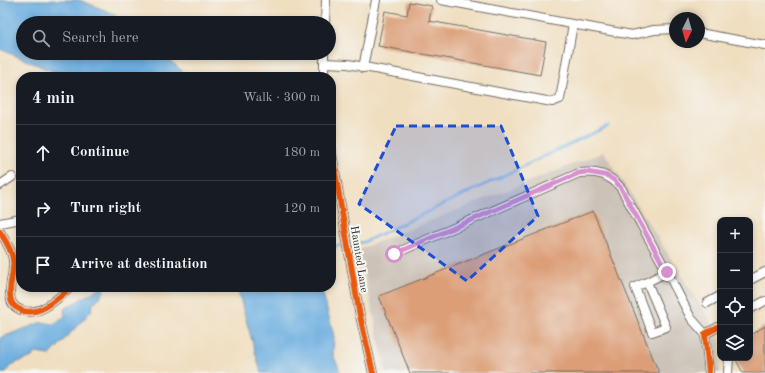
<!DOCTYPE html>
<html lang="en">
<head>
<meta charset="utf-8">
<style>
  body { margin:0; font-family:"Old Standard TT",serif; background:#242831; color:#f1f3f6 }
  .controls { position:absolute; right:12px; bottom:12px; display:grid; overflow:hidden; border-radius:8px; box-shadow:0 2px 6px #0003 }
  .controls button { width:36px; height:36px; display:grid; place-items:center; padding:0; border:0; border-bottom:1px solid #363941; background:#171b24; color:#f1f3f6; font:20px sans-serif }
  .compass { position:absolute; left:669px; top:12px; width:36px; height:36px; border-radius:50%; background:#171b24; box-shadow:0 2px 6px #0003; rotate:185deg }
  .stop { position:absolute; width:12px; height:12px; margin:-9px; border:3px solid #d690ce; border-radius:50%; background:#fff }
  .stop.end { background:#d690ce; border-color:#fff; box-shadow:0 1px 4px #0008 }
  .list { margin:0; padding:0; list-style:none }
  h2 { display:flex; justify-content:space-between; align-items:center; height:52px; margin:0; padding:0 16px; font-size:17px }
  h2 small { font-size:13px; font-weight:400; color:#9ea1a6 }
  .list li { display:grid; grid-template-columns:26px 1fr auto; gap:12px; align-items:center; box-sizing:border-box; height:56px; padding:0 16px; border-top:1px solid #363941 }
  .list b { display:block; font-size:15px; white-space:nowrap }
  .list em { font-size:13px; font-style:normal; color:#9ea1a6 }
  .icon { flex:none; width:22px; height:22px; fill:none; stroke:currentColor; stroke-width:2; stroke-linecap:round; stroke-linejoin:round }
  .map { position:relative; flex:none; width:765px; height:373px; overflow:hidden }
  .search { position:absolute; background:#171b24; box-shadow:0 2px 6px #0003; left:16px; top:16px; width:320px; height:44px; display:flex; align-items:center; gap:10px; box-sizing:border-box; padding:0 14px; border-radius:22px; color:#9ea1a6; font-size:15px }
  .panel { position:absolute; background:#171b24; box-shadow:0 2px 6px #0003; left:16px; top:72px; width:320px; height:220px; border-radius:16px }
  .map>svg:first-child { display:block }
  .industrial { fill:#ccc2b8 }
  .water { fill:#6baddf; stroke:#4b6c85 }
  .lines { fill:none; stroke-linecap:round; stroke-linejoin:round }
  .stream { stroke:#6baddf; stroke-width:2.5 }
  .building { fill:#dc9e77 }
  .minor-casing { stroke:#706a5f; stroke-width:10 }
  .minor { stroke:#fff; stroke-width:8 }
  .cycleway-casing { stroke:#f6f6f2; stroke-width:8 }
  .cycleway { stroke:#e8590c; stroke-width:6 }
  .route { stroke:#d690ce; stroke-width:5 }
  .marked { fill:#1d4ed8; fill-opacity:0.2; stroke:#1d4ed8; stroke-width:3; stroke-dasharray:8 5; stroke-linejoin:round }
  .labels { text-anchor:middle; stroke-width:4; stroke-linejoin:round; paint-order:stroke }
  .street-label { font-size:11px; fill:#2b2b2b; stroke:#f6f6f2 }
</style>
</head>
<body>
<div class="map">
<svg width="765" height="373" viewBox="0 0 765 373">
  <rect width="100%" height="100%" fill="#f6f6f2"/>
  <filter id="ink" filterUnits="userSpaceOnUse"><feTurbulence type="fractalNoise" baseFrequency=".025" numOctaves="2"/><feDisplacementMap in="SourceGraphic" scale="8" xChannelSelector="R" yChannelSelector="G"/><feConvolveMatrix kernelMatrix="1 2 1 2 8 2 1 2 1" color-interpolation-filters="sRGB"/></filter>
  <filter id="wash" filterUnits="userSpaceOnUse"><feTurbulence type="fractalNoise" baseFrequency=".012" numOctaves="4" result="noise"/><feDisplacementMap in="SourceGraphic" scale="16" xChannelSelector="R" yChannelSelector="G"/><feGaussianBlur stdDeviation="0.9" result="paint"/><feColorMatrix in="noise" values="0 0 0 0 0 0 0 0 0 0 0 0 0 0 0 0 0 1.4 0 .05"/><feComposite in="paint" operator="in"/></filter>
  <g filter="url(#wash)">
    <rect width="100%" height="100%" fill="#f0dec0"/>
    <path class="industrial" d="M604,152l108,172 8,17v32h-334l-27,-124z"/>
    <g class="water">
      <path d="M0,0h79l33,13 12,10h-101v30h138l28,24h-118l-10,-5h-7l-54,-23z"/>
      <path d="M237,287h84l13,49 -1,19 6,13 1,5h-79z"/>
      <path d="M100,288h3l1,4 -11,12 -2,7 -41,44 -15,-2 -3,4c-13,6 -18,3 -27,16h-5v-35l42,-16 11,2 12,-7 -1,-8z"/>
    </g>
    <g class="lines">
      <path class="stream" d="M331,247l33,-5 244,-116"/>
    </g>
    <g id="blocks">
      <g class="building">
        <path d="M409,2l23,4 -3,15 117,21 -6,33 -162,-29 7,-35 22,4z"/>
        <path d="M593,211l66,162h-249l-31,-77z"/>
        <path d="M765,326v47h-22l-8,-15h15v-23z"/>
      </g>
    </g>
  </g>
  <g filter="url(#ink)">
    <use href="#blocks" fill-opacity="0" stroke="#706a5f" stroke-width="1"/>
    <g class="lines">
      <defs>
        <g id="minor">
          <path d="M441,0l191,35 22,-5 21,-1"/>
          <path d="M325,23l1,-23"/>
          <path d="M699,33l66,12"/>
          <path d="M324,53v24"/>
          <path d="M324,63l24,1 204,38 8,-3 13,-75"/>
          <path d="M363,68l13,-68"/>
          <path d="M331,148l28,163 14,62"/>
          <path d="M0,185l12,-8"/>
          <path d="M0,223l21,-4"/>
          <path d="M0,232c5,8 12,18 13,28 2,13 -6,26 -2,40 1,5 5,8 10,10 18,8 37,-12 50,-23"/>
          <path d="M394,254l185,-81c18,-2 30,1 42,15l44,80 26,50 14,16 4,39"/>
          <path d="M750,280l15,-8"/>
          <path d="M647,282l-12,5 17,45 14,-5 -19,-45 20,-10"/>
          <path d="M707,303l13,-7"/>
          <path d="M750,309l15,-8"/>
          <path d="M705,334l15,-8"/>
          <path d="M728,373l1,-15"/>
        </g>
      </defs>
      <use href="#minor" class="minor-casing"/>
      <use href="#minor" class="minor"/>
      <defs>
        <g id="cycleway">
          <path d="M331,148l28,163 14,62"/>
          <path d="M0,232c5,8 12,18 13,28 2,13 -6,26 -2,40 1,5 5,8 10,10 18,8 37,-12 50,-23"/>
          <path d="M709,373l-4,-39 15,-8"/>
        </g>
      </defs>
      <use href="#cycleway" class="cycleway-casing"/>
      <use href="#cycleway" class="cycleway"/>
    </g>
  </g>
  <g class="lines" filter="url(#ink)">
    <path class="route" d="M394,254l185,-81 7,-1 13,2 9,2 7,5 6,7 46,84"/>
  </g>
  <path class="marked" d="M396,126h105l37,90 -71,65 -108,-77z"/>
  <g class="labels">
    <g class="street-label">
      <text transform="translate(360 259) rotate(81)" y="4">Haunted Lane</text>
    </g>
  </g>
</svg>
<div class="controls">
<button>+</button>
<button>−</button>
<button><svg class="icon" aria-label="locate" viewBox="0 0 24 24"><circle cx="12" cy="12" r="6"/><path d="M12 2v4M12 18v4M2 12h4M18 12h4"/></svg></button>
<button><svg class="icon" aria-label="layers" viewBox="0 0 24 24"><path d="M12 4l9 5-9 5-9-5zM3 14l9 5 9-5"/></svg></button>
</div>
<svg class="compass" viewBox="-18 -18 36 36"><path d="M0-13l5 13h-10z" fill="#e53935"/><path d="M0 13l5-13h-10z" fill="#9ea1a6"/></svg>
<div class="stop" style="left:394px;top:254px"></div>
<div class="stop end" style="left:667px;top:272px"></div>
<div class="search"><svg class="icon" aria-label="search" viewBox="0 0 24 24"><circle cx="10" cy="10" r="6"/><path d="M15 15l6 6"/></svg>Search here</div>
<section class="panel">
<h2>4 min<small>Walk · 300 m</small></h2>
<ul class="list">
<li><svg class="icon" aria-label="ahead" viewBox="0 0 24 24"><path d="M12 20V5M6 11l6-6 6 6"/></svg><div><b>Continue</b></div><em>180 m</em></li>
<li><svg class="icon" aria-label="right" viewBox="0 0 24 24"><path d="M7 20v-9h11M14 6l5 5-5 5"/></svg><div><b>Turn right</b></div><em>120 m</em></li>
<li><svg class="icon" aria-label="arrive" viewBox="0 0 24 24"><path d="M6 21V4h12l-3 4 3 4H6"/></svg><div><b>Arrive at destination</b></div></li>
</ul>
</section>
</div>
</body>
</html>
